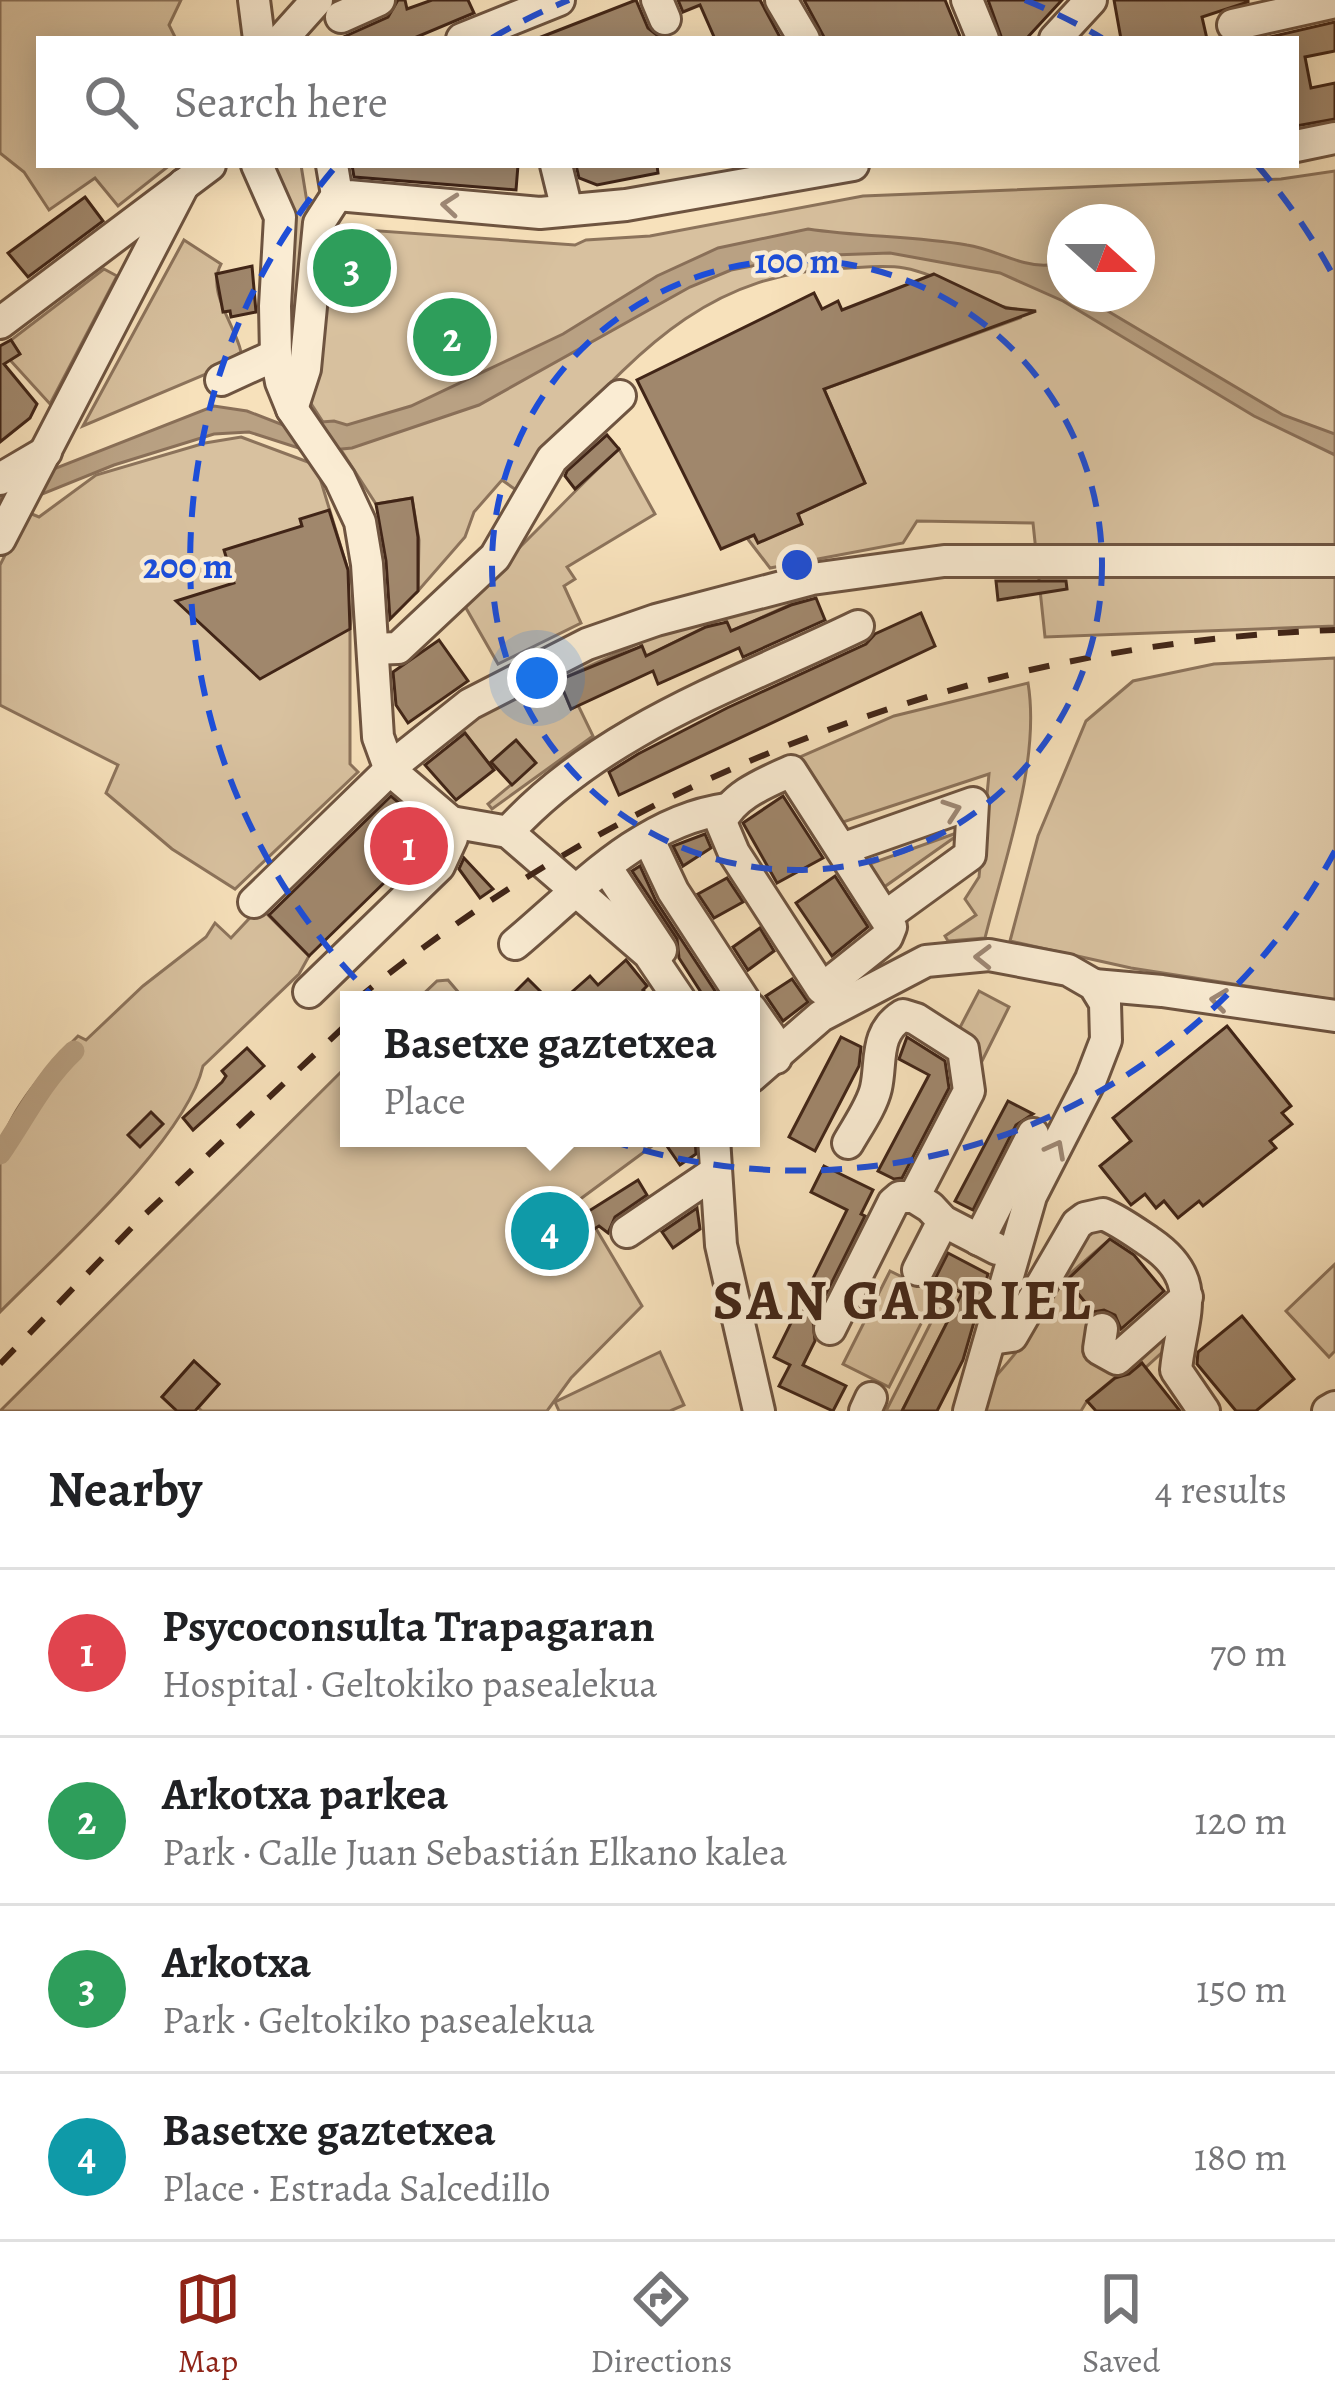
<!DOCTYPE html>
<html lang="en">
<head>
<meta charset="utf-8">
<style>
  body { margin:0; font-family:Alegreya,serif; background:#f6f6f6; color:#202124 }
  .compass { position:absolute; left:1047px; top:204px; width:108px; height:108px; border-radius:50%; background:#fff; box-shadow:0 6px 30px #0003; rotate:111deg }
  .you { position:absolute; left:537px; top:678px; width:42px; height:42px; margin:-30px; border:9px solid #fff; border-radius:50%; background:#1a73e8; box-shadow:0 0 0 18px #1a73e833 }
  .badge { display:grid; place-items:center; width:78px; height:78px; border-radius:50%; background:#8f2418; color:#fff; font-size:39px; font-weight:700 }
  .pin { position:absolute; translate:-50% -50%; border:6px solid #fff; box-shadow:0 3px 12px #0006 }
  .popup { position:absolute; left:340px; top:991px; width:420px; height:156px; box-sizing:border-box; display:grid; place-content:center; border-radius:0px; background:#fff; filter:drop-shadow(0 3px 9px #0005); font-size:39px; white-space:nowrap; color:#757577 }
  .popup b { font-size:45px; color:#202124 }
  .popup::after { content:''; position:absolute; left:50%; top:100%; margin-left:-24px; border:24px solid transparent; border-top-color:#fff }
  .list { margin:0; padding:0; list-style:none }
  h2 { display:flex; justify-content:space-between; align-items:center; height:156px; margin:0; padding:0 48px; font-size:51px }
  h2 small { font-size:39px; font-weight:400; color:#757577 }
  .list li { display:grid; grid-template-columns:78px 1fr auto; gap:36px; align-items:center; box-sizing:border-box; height:168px; padding:0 48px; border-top:3px solid #e0e0e0 }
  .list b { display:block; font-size:45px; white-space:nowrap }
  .list p { margin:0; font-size:39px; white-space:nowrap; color:#757577 }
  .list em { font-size:39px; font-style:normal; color:#757577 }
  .icon { flex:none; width:66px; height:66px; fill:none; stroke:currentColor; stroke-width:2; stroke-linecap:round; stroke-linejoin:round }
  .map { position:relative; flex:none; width:1335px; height:1411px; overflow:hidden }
  .search { position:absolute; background:#fff; box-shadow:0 6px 30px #0003; left:36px; right:36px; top:36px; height:132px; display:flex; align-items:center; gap:30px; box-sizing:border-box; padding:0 42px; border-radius:0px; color:#757577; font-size:45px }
  .sheet { height:828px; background:#fff }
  nav { display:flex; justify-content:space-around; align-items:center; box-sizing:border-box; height:168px; border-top:3px solid #e0e0e0; background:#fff; font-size:33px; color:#757577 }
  nav a { display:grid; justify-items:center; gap:6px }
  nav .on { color:#8f2418 }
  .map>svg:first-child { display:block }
  .green { fill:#d8c19f; stroke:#8c735b; stroke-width:3; fill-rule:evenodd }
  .water { fill:#b9a183; stroke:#896f58; stroke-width:3 }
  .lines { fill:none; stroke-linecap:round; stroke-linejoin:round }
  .canal { stroke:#b9a183; stroke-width:21 }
  .building { fill:#a0876c; stroke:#412517; stroke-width:3 }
  .minor-casing { stroke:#6e5440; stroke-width:36 }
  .minor { stroke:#faecd3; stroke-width:30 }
  .rail { stroke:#412517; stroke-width:6; stroke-dasharray:21 21; stroke-linecap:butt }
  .oneway { stroke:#9e8875 }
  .ring { fill:none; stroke:#1d4ed8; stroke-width:6; stroke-dasharray:21 15 }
  .labels { text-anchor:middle; stroke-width:9; stroke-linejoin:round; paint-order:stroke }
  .district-label { font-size:57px; font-weight:bold; letter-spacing:3px; fill:#412517; stroke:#faecd3 }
  .centre { fill:#1d4ed8; stroke:#faecd3; stroke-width:6 }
  .ring-label { font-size:36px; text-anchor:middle; font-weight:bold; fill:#1d4ed8; stroke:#faecd3; stroke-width:9; stroke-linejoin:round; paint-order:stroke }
</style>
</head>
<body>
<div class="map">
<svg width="1335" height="1411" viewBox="0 0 1335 1411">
  <rect width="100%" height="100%" fill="#f7e1bb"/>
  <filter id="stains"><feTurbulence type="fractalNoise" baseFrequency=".00167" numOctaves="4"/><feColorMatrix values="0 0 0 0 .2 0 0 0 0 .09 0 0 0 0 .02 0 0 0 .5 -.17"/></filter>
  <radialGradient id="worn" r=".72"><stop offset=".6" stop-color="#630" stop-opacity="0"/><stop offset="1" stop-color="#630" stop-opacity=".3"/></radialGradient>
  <g class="green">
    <path d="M0,0h181l-12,25 7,14h-137v126h131l-52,41 -23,-28 -46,32 -25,-38 -24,-19z"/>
    <path d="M275,165h26l11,68 -20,143 -10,-58 8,-89z"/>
    <path d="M1335,171v455l-290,11 -12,-114 -116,-2 -14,22 -133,25 -23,-30 7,-3 5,7 43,-18 -4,-10 67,-31 -41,-94 196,-71 -4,-9c-40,-5 -72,-34 -112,-41 -18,-3 -37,-1 -55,0 -152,3 -221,97 -317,198l-16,24 -14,-10 -28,32 -9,25 -47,54 1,-51 -7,-42 -36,6 -66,-102 14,-175 251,18 11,-5 64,-4 213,-40 418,-17zM1065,222h72v72h-72z"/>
    <path d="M184,240l37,24c-15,28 14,60 20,88l-30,20 -128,54z"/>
    <path d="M104,269l13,7 -67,128 -40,-44 9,-7 -8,-13z"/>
    <path d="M241,437l75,28 38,125 -4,39v135l8,8 -123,117 -63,-40 -66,-56 12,-28 -118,-60v-140l27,-53 12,5 57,-42 109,-32z"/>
    <path d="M619,449l36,65 -88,53 8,12 -11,7 17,37 -83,41 -36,-63c56,-47 103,-103 157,-152z"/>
    <path d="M809,586l5,8 -83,37 -7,-13 -78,38 -6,-13 -81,37 12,29 7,-4 15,31 -101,73 -4,-5 24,-20 -15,-27 -7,8 -27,-34 -52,39 64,-61 73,-38z"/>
    <path d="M1335,658v342l-204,-32 -121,-27 28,-105 48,-115 47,-40 81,-17z"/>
    <path d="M1028,683c13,78 -24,178 -43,255l-37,3 -3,-5 31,-21 -11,-16 14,-22 10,-103 -155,51 -43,-64 103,-45z"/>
    <path d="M965,830l-88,62 -16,-25z"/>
    <path d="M260,907l49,49 -10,18 -96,92c-17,74 -147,189 -203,246 0,-51 0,-111 0,-160 5,-39 51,-89 78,-116l8,4 57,-54 63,-49 9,-14 16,15z"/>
    <path d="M448,980l17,20h-48l20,-19z"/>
    <path d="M979,991l30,16 -27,54 -27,-24z"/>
    <path d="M349,1064v74h314l-84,62 63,106 -71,72 -24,33h-345l-4,-3 21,-24 -25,-23 -32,36 15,14h-177zM558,1203l21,34 -36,23 -21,-35z"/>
    <path d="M1093,1228h16l7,6 -51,44 65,77 44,-36 -6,28 -23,21 -8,-9 -50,42 -6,10h-105c9,-30 32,-44 48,-70 23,-39 34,-84 69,-113z"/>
    <path d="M1335,1264v87l-6,6 -43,-46z"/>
    <path d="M890,1271l46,23 -47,93 -46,-23z"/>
    <path d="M949,1287l13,6 -60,118h-16z"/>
    <path d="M660,1352l24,53 -14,6h-111l-4,-9z"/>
  </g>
  <path class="water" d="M808,229c53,8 107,7 159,16 28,4 53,22 81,20l17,19v10h14l204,121 52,19v21l-81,-39 -191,-115 -63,-28 -110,-20 -86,3 -73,14 -41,17 -211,118 -127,43 -41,4 -62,-20 -35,2 -100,31 -114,46v-21l214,-84 33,5 36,14 51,-4 13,4 64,-19 152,-72 94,-58 61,-28z"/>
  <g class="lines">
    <path class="canal" d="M0,1154c25,-36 42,-73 74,-103"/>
  </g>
  <g class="building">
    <path d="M398,0h7l2,9 25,-9h36l6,13 -62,26h-73l49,-22z"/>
    <path d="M636,0l12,28 14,11h-126z"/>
    <path d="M678,0h82l21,39h-66l-15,-34 -17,7z"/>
    <path d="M804,0h141l16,39h-136z"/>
    <path d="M988,0h74l-36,39h-24z"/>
    <path d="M1114,0h134v2l-46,15 5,22h-86z"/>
    <path d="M1335,22v29l-30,6 6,31 24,-5v36l-39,7v-87h-35z"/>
    <path d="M352,165h166l-2,25 -162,-13z"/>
    <path d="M576,165h81l1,8 -61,12 -18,-7z"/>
    <path d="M85,197l18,24 -75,56 -20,-24z"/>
    <path d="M252,266l4,46 -25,5 -1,-6 -7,1 -7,-38z"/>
    <path d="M934,274l72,34 30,3 -212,78 41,94 -67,31 4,10 -44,19 -4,-8 -33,14 -84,-169 177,-87 8,16 16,-8 4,9z"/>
    <path d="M11,340l9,14 -16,10 33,40 -7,14 -30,24v-96z"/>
    <path d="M607,435l12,14 -44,40 -10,-13 2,-5z"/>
    <path d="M412,498l6,39v54l-28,28 -4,-58 -10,-57z"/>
    <path d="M329,510l19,60 2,59 -90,50 -84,-78 58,-18 -10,-33 78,-24 -2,-7z"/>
    <path d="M996,581h70l1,8 -69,11z"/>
    <path d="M816,598l9,22 -82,37 -4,-9 -81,36 -5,-13 -82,38 -12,-29 83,-34 4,10 60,-29 21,-5 4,9 60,-26z"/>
    <path d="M921,613l14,33 -316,149 -10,-23 29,-18 89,-46 139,-64 9,-10z"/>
    <path d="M439,640l29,41 -60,42 -12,-18 -3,-33z"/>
    <path d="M465,733l29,37 -38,30 -31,-35z"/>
    <path d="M516,740l20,23 -24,22 -21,-23z"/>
    <path d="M391,796l41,35 -2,7 -121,118 -40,-41z"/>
    <path d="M783,796l40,62 -46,25 -34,-60z"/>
    <path d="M705,834l6,14 -28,18 -10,-20z"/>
    <path d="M464,858l29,31 -13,9 -21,-29z"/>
    <path d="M640,866l16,35 65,99h-15l-27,-42 -2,-19 -45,-68z"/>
    <path d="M835,876l33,51 -36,29 -36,-53z"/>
    <path d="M727,878l16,24 -29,16 -16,-24z"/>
    <path d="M760,928l14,23 -26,19 -15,-23z"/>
    <path d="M626,960l21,26 -4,4 9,10h-70l-9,-9 17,-15 8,9z"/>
    <path d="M528,979l21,21h-42z"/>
    <path d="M792,979l16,23 -25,19 -17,-25z"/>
    <path d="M1227,1026l64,80 -9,7 10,11 -22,17 6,7 -73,58 -4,-5 -21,17 -14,-17 -8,7 -11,-14 -14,11 -31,-39 31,-25 -18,-23z"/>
    <path d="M841,1037l20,10 -2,19 -44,85 -26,-14z"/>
    <path d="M907,1037l38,24 4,27 -47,90 -8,1 -16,-8 51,-96 -30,-16z"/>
    <path d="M247,1048l17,18 -71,64 -10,-12 39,-36 4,-6 -4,-5z"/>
    <path d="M1008,1101l25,13 -17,11 -43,85 -18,-9z"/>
    <path d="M151,1112l12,12 -23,23 -12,-12z"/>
    <path d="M678,1138h17l1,16 -16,11 -13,-19z"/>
    <path d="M824,1166l49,24 -12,24 4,2 -52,104 2,21 -12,24 43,21 -13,25 -54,-25 11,-21 -16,-8 73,-147 -36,-18z"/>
    <path d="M638,1180l9,15 -32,22 -7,16 -9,-7 -56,34 -22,-35 37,-23 12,21z"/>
    <path d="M697,1208l3,21 -27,19 -11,-16z"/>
    <path d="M1110,1239l24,16 30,36 -43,38 -6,-14 -11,-5 -11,2 -26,-32z"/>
    <path d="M948,1253l40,21 -25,86 -26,51h-35l60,-118 -27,-14z"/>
    <path d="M1242,1316l52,63 -38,32h-20l-39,-47 1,-12z"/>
    <path d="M194,1361l25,23 -24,27h-18l-15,-14z"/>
    <path d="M1142,1363l38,48h-84l-9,-10 28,-23 14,-4z"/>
  </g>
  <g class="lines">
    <defs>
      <g id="minor">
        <path d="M254,0l5,39"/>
        <path d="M657,0l8,19"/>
        <path d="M781,0l23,39"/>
        <path d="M967,0l16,39"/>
        <path d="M341,17l38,-17"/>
        <path d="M1233,25l102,-23"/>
        <path d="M282,39l35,-39"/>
        <path d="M462,39l97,-39"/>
        <path d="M1055,39l36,-39"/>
        <path d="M1296,146l39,-8"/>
        <path d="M257,165l23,52 -5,89 1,49 5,27 11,27 48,70 20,43 7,42 11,173 12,33 61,52 1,16 -13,28 -130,126"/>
        <path d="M332,165l5,30 203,18 86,-8 227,-40"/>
        <path d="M556,165l11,45"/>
        <path d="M0,323l210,-158"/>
        <path d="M221,380l55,-25"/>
        <path d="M292,409l13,-40 14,-146 18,-28"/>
        <path d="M0,479l46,-27"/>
        <path d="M0,539l184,-355"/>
        <path d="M373,649l25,-1 97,-91 57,-98 68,-63"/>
        <path d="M791,771l100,156 -4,10 -65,52 -88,-136 -13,-31c12,-27 44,-39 70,-51z"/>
        <path d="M451,822l57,10c94,-103 228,-147 350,-206"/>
        <path d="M508,832l141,122 31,46"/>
        <path d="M648,838l25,53 71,109"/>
        <path d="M842,849l131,-46 -3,52 -84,61"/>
        <path d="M610,873l51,77"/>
        <path d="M254,902l147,-143 69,-55 117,-60 69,-24 156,-41 132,-18h391"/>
        <path d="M515,944c63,-53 126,-123 211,-135"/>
        <path d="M1094,985l68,6 173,25"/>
        <path d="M751,1009l19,27 6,22"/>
        <path d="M751,1077l70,-61 105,-55 63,-6 79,15 26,15 11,18 1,37 -15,39 -60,117 -62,215"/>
        <path d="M714,1138l7,107 38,166"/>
        <path d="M914,1197l16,10 13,14 54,28"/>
        <path d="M627,1232l87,-59"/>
        <path d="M979,1240l54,-106"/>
        <path d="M918,1270l25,-49"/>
        <path d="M830,1329l63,-126 7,-6h14l55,-106 -6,-42 -47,-30 -13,-4c-29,18 -21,46 -27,73 -4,18 -19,39 -28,55"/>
        <path d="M1102,1329l-3,20 18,10 70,-62"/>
        <path d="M991,1339l21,-3 65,-112 8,-6 18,-4c17,7 33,19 48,29 55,38 30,74 25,127l28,41"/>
        <path d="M865,1411l6,-13"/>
        <path d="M1328,1411l7,-4"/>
      </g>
    </defs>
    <use href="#minor" class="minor-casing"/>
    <use href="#minor" class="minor"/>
    <g class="rail">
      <path d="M356,1000c276,-227 622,-357 979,-370"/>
      <path d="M0,1364l139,-144 210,-198"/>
    </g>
  </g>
  <defs><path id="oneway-chevron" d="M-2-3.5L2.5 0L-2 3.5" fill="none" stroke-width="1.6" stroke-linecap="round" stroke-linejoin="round" transform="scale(3)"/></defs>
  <g class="oneway">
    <use href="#oneway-chevron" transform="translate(450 205) rotate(-175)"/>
    <use href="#oneway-chevron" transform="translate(952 810) rotate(-19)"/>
    <use href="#oneway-chevron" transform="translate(983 957) rotate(-179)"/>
    <use href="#oneway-chevron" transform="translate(1219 1000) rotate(-172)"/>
    <use href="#oneway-chevron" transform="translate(1056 1149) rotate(-62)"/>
  </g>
  <g class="ring">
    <circle cx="797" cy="565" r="305"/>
    <path d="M1335 851A609 609 0 1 1 337 165M492 38A609 609 0 0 1 569 0M1025 0A609 609 0 0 1 1102 38M1257 165A609 609 0 0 1 1335 279"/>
  </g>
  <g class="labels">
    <g class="district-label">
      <text x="903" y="1319">SAN GABRIEL</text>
    </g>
  </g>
  <circle cx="797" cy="565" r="18" class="centre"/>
  <g class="ring-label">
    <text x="797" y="273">100 m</text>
    <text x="188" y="578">200 m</text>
  </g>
  <rect width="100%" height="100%" filter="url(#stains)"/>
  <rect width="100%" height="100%" fill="url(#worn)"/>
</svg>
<svg class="compass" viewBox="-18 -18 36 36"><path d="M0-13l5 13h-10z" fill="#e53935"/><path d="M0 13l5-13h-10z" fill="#757577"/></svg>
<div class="you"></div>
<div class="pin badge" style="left:409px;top:846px;background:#e0444e">1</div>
<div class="pin badge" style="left:452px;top:337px;background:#2e9e5b">2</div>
<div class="pin badge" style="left:352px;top:268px;background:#2e9e5b">3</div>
<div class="pin badge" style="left:550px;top:1231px;background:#0f9aa8">4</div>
<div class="popup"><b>Basetxe gaztetxea</b>Place</div>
<div class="search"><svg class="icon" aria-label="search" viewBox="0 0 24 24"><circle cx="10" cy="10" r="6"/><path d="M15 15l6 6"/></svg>Search here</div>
</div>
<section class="sheet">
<h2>Nearby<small>4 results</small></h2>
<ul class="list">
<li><span class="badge" style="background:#e0444e">1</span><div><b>Psycoconsulta Trapagaran</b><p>Hospital · Geltokiko pasealekua</p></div><em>70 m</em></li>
<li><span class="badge" style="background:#2e9e5b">2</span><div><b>Arkotxa parkea</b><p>Park · Calle Juan Sebastián Elkano kalea</p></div><em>120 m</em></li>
<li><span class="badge" style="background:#2e9e5b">3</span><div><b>Arkotxa</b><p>Park · Geltokiko pasealekua</p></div><em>150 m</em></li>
<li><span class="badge" style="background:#0f9aa8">4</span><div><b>Basetxe gaztetxea</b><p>Place · Estrada Salcedillo</p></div><em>180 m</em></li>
</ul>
</section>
<nav>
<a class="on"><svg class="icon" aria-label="map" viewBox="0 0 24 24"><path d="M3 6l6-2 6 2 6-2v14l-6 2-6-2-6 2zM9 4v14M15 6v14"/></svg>Map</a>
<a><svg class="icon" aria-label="directions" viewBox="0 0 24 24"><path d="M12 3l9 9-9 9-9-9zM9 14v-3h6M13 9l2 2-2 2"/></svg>Directions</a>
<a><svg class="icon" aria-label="saved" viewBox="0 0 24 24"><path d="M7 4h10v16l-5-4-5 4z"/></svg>Saved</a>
</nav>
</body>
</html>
